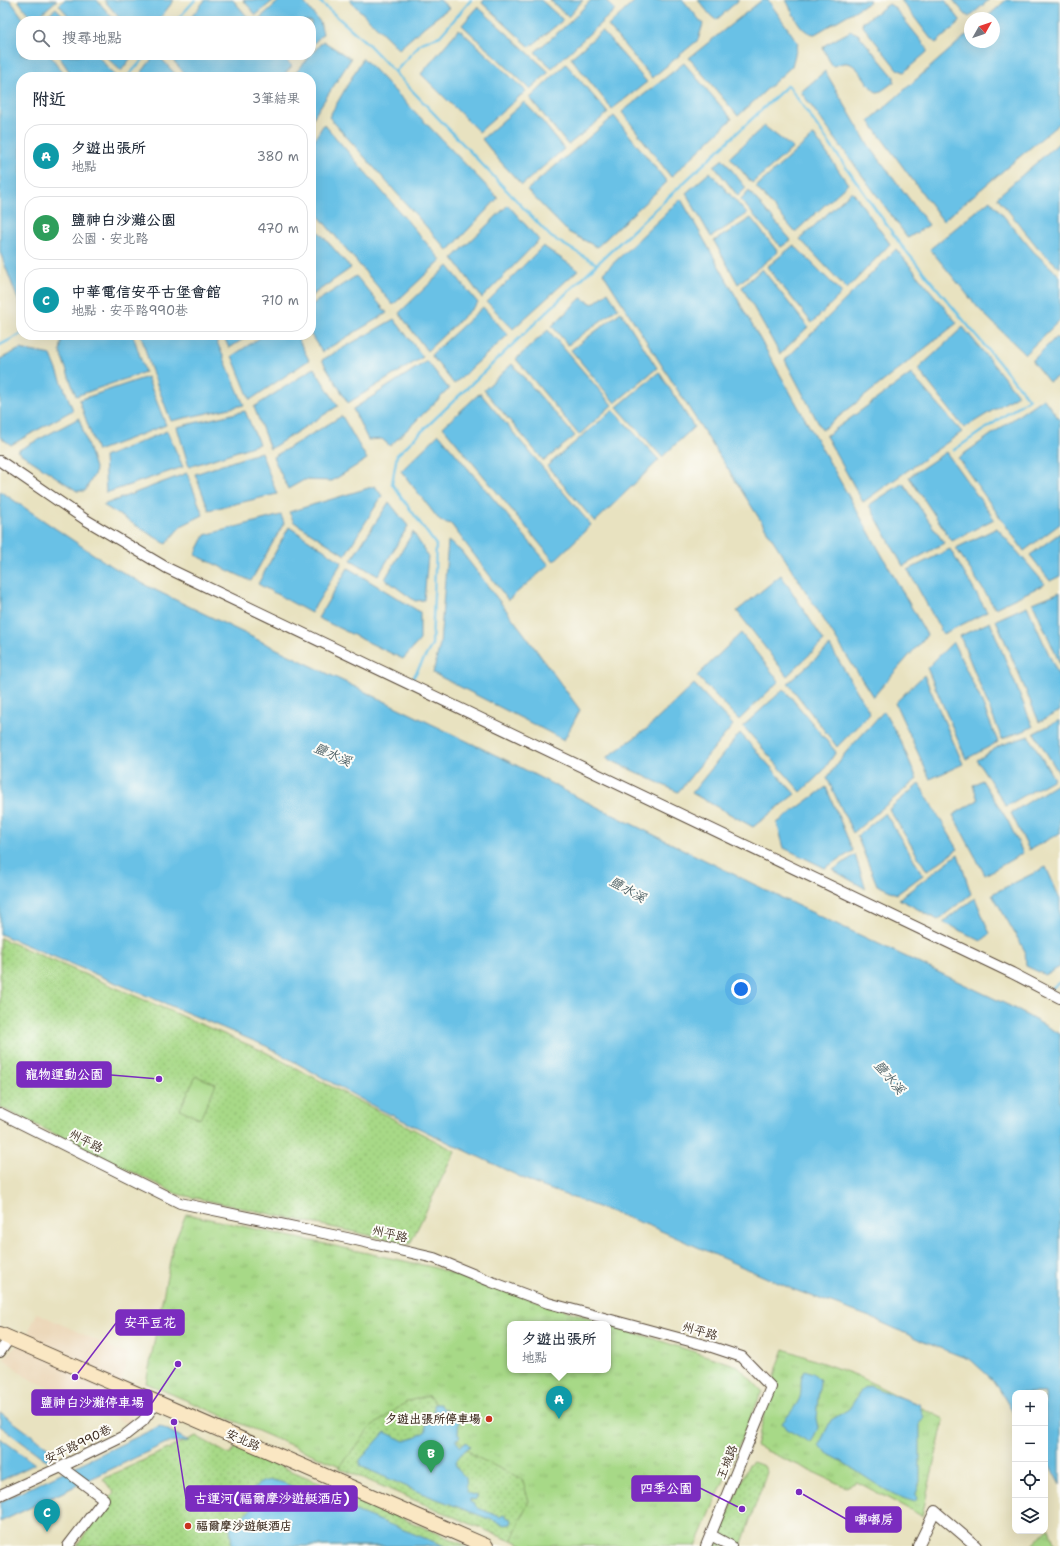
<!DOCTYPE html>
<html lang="zh-TW">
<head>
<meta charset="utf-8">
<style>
  body { margin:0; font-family:"Shantell Sans","LXGW WenKai TC",sans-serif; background:#f6f6f7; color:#1f2937 }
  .controls { position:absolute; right:12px; bottom:12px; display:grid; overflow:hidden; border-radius:8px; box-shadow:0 4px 16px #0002 }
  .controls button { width:36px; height:36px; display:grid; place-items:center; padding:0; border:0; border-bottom:1px solid #e0e1e3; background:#fff; color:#1f2937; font:20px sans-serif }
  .compass { position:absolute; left:964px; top:12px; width:36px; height:36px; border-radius:50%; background:#fff; box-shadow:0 4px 16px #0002; rotate:50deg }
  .you { position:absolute; left:741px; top:989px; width:14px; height:14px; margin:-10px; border:3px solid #fff; border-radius:50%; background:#1a73e8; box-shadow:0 0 0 6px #1a73e833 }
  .badge { display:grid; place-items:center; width:26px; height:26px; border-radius:50%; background:#c8321e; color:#fff; font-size:13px; font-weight:700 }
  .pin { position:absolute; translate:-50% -33px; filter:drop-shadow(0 1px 2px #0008) }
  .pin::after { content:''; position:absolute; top:21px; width:14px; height:12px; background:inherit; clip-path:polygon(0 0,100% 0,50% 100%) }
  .popup { position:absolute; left:507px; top:1321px; width:104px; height:52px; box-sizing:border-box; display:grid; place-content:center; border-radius:8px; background:#fff; filter:drop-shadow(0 1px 3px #0005); font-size:13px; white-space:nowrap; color:#747a83 }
  .popup b { font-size:15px; color:#1f2937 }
  .popup::after { content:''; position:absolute; left:50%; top:100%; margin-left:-8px; border:8px solid transparent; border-top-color:#fff }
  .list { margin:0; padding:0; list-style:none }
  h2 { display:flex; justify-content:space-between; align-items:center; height:52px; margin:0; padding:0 16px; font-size:17px }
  h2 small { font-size:13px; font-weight:400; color:#747a83 }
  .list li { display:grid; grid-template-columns:26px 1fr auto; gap:12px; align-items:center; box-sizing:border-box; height:64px; margin:0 8px 8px; padding:0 8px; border:1px solid #e0e1e3; border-radius:16px }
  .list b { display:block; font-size:15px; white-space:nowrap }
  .list p { margin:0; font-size:13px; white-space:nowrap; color:#747a83 }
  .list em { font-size:13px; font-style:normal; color:#747a83 }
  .icon { flex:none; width:22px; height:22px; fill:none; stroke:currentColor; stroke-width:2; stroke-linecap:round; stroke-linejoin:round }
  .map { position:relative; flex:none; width:1060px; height:1546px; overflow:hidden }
  .search { position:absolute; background:#fff; box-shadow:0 4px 16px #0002; left:16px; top:16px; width:300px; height:44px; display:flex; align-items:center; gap:10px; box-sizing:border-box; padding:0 14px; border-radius:16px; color:#747a83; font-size:15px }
  .panel { position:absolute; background:#fff; box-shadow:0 4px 16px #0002; left:16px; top:72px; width:300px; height:268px; border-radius:16px }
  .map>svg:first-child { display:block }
  .built { fill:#ecd8ba }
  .grass { fill:url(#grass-tufts); stroke:#718252; fill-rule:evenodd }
  .park { fill:url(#park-dots); stroke:#718252 }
  .garden { fill:#a7d987; stroke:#718252 }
  .water { fill:#69c1e6; stroke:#527682 }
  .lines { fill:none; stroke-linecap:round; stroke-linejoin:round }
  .stream { stroke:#69c1e6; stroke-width:2.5 }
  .street-casing { stroke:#554636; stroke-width:12 }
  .secondary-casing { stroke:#554636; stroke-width:16 }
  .street { stroke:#fff; stroke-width:10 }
  .secondary { stroke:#fae7c3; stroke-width:14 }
  .poi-dot { fill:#c8321e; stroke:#fdfcf7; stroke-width:1.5 }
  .labels { text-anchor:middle; stroke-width:4; stroke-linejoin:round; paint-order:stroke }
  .street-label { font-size:12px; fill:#3b2a1e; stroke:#fdfcf7 }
  .poi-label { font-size:12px; font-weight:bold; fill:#3b2a1e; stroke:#fdfcf7; text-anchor:end }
  .water-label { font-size:13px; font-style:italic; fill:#4b5f64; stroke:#fdfcf7 }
  .leader { fill:none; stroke:#7b2cbf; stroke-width:1.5 }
  .callout-dot { fill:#7b2cbf; stroke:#fdfcf7; stroke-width:1.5 }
  .callout { fill:#7b2cbf; stroke:#7b2cbf; stroke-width:1.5 }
  .callout-label { font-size:13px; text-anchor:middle; font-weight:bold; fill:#fff }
</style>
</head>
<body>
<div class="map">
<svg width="1060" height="1546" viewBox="0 0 1060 1546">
  <defs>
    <pattern id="grass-tufts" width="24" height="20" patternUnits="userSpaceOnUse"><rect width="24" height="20" fill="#a7d987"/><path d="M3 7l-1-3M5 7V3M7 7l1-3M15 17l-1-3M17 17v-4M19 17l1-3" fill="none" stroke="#91ba74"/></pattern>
    <pattern id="park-dots" width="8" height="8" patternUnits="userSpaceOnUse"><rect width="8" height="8" fill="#a7d987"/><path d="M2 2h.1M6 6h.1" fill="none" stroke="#91ba74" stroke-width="1.8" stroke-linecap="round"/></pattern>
  </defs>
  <rect width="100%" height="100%" fill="#fdfcf7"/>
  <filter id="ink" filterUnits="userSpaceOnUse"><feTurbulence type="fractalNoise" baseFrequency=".025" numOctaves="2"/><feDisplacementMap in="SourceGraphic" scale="8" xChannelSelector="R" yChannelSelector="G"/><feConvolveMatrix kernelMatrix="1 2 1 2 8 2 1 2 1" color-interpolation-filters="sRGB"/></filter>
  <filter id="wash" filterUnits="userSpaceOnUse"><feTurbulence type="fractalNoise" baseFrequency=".012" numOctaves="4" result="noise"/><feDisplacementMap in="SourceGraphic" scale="16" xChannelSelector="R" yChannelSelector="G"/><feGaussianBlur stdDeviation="0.9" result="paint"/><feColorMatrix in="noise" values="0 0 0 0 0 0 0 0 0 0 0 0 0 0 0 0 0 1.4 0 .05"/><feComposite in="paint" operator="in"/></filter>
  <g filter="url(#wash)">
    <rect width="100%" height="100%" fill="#e8e2c0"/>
    <path class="built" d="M37,1313l91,42 -9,38 7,3 8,11 -5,18 -103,-48 -22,-18 23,-24z"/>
    <g class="grass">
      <path d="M186,1214l246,53 306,99 24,25 -66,155h-170l-380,-163 27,-137zM510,1324h98v46h-98z"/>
      <path d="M784,1349l72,26 88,44 -22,97 -65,-34 -11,5 -90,-41 22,-81z"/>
      <path d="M1049,1528l6,18h-23z"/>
    </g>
    <g class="park">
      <path d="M0,938l263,113 192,100 -45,93 -233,-50 -177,-87z"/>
      <path d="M429,1396l13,15 14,26 18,19 48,23 7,22 -18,40 -172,-73 32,-41 37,-26z"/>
      <path d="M196,1436l34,19 6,-8 231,99h-390l37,-53 -11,-14z"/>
      <path d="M753,1462l11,4 3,6 -26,74h-26l33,-80z"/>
    </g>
    <path class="garden" d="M196,1076l20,8 -16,35 -20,-10z"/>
    <g class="water">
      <path d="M0,0h10l15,21h-4v34h29l16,22h-45v231l-21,-56z"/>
      <path d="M18,0h39l-24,21z"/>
      <path d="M64,0h33l18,21h-42l-14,-16z"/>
      <path d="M104,0h70l-16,21h-36z"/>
      <path d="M205,0h28l18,21h-63z"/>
      <path d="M243,0h31l-18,15z"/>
      <path d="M280,0h22l18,22 3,12 -12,12v-25h-49l-2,-3z"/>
      <path d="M349,0h91l9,8 -24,18 -26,23z"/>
      <path d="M484,0h57l22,20 -33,27 -48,-44z"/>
      <path d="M550,0h33l-15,17z"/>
      <path d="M591,0h15l9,10 -63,58 -17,-16 34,-29z"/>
      <path d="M636,0h47l20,24 -5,16 -46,38 -44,-52z"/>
      <path d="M698,0h41l-23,20 -5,-4z"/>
      <path d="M762,0h6l30,43 -6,23 -54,50 -49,-58z"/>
      <path d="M786,0h84l-2,3 -53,31c-15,0 -22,-22 -29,-34z"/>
      <path d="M901,0h44l15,20v2l-24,21 -5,-4z"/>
      <path d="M953,0h36l-20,17 -4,-3z"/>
      <path d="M1006,0l54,1v122l-117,98 -74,-100 101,-89v10h24v-24h-8z"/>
      <path d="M889,4l5,3 33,41v4l-23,20 -7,-3 -35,-44 1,-3z"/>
      <path d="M478,7l71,65 -19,17 -68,-64z"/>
      <path d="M56,8l12,13h-27z"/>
      <path d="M459,29l67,62 -47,41 -58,-58z"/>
      <path d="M602,31l45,51 -35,27 -41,-51z"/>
      <path d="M851,31l7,3 36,43v5c-5,3 -11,9 -16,10 -8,1 -18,-28 -31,-29 -5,-1 -10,3 -15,3l-9,-18 2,-3z"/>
      <path d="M323,41l28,18 -40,62v-44h-19z"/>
      <path d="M58,55h39l18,21 -1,1h-41z"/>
      <path d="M104,55h29l-12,16z"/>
      <path d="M155,55h3l20,22h-40z"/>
      <path d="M168,55h113l11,11 -10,11h-94z"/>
      <path d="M363,58l135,140 -50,53 -119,-134z"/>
      <path d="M684,63l48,56 -61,58 -49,-65z"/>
      <path d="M566,64l42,49 -40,32 -38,-47z"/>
      <path d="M825,71l42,72 62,82 -21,13 -107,-146z"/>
      <path d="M524,102l19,20 21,27 -42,36 -24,-26 -16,-20z"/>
      <path d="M614,116l53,66 -70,65 -29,-15 -41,-42z"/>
      <path d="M324,124l117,136 -48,45 -82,-98v-62z"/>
      <path d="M764,126l29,22 -41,35 -22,-26z"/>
      <path d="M814,135l34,49 -53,48 -39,-45z"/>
      <path d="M1060,142v126l-21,-19 -42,-52z"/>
      <path d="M723,159l23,29 -8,8 -24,-30z"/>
      <path d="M710,172l37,42 -36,23 -25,-44z"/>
      <path d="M749,191l42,49 -10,7 -40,-47z"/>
      <path d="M852,191l38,53 -43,45 -47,-50z"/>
      <path d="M681,199l246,436 -54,62 -270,-424z"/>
      <path d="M990,200l44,52 26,24v44l-35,34 -46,-45 -49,-60z"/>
      <path d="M508,205l31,35 -57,58 -29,-40z"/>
      <path d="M751,218l27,34 -40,32 -24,-43z"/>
      <path d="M311,223l40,45 -40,28z"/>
      <path d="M794,245l48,48 -30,30 -45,-56z"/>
      <path d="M543,246l35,24 -65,59 -26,-27z"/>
      <path d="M896,249l61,74 -135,107 -37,-70z"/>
      <path d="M448,266l30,37 -51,48 -28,-38z"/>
      <path d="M762,269l46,58 -28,27 -38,-67z"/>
      <path d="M356,276l31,37 -65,39 -11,-17v-30z"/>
      <path d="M608,292l10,16 -50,37 -16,-19 29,-28 12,6z"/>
      <path d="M483,307l25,28 -54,49 -23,-29z"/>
      <path d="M621,312l36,56 -42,35 -44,-53z"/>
      <path d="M394,319l29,38 -75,46 -26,-43z"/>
      <path d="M963,327l55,68 -54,33 -46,-59z"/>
      <path d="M548,330l64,75 -33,30 -63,-76z"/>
      <path d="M75,335h58l12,37 -69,24 -16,-44 2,-14z"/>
      <path d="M141,335h73l30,70 -73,16 -21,-55z"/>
      <path d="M223,335h27l-21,13z"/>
      <path d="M264,335h32l13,25 -59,40 -18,-44z"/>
      <path d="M1056,337l4,4v34l-11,7 -17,-21z"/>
      <path d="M20,349l31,6 22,55 -62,35 -11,-8v-78z"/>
      <path d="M427,361l22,28 -59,57 -8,-7 -14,1 -15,-31z"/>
      <path d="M512,364l63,72 -31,25 -60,-71z"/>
      <path d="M314,368l24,38 -68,43 -16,-42z"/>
      <path d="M659,372l35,55 -32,30 -45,-50z"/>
      <path d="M911,374l51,58 -99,70 -37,-66z"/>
      <path d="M147,377l19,48 -69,26 -18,-51z"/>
      <path d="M480,393l111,132 -37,36 -111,-134z"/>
      <path d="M1043,398l17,22v104l-36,27 -66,-93z"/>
      <path d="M613,410l46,50 -64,62 -48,-56z"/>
      <path d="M245,411l14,33 -70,23 -12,-40z"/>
      <path d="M342,416l25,43 -35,22 -28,-1 -16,9 -15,-32z"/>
      <path d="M79,418l17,53 -11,20h-8l-60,-40z"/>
      <path d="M167,431l16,36 -77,26 -2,-36z"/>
      <path d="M439,434l110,131 -41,35 -57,-76 -11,-3 -39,-50z"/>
      <path d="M261,452l16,42 -68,16 -14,-36z"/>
      <path d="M946,452l48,67 -42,22 -43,-64z"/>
      <path d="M187,473l16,42 -22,11 -15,18 -63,-39z"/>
      <path d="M903,483l41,60 -41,23 -34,-61z"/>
      <path d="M375,486l7,10 -37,59 -51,-33 -5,-10z"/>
      <path d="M0,491l108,73 41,23 365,177 65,34 213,105 218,103 50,28v451l-11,-21 -4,-5v-66h-30v23l-20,-34 -24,-22 -47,-18 -54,-25 -78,-28 -142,-63 -115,-42 -158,-76 -111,-62 -266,-112z"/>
      <path d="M389,502l19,24 -30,50 -27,-16z"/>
      <path d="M281,515l3,8 -33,58 -56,-26 10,-20z"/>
      <path d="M289,527l53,35 -31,51 -53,-29z"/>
      <path d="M997,528l48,56 -50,24 -39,-60z"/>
      <path d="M413,532l15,24 -4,44 -9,1 -30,-22z"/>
      <path d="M1060,533v43l-10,5 -20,-26z"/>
      <path d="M448,541l13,10 62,81 57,78 -16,30 -131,-67 7,-29z"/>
      <path d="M950,549l37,63 -44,22 -35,-64z"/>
      <path d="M348,568l72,44v28l-17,19 -85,-41z"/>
      <path d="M781,575l43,66 -37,35 -50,-65z"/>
      <path d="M1060,592v72l-27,-61z"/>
      <path d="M1027,606l33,73v32l-21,11 -43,-102z"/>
      <path d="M990,622l43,105 -31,12 -42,-103z"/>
      <path d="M741,633l38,48 -40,39 -42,-44z"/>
      <path d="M953,642l27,56 18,44 -32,17 -39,-91z"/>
      <path d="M830,646l40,67 -33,34 -49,-64z"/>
      <path d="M924,675l39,89 -33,15 -35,-76z"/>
      <path d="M694,684l39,41 -55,67 -72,-34 42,-30z"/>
      <path d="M784,689l52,63 -13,19 -22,21 -58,-66z"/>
      <path d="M884,711l18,33 15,35 -64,54 -26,-55 19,-26z"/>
      <path d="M1060,720v55l-26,-42z"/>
      <path d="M740,733l55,61 -42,33 -61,-34z"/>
      <path d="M1029,736l25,43 -48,27 -29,-46 24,-15z"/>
      <path d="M982,780l26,41 15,32 -38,22 -32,-60 25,-15 -5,-15z"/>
      <path d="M919,784l39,65 -31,22 -38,-62z"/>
      <path d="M1057,784l3,4v45l-31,17 -18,-37z"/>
      <path d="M826,787l27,64 -28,17 -41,-20 -7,-25z"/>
      <path d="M885,813l38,62 -26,19 -20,-9 -20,-49z"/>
      <path d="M958,854l13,40 -33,26 -39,-21z"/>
      <path d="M855,855l11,34 -33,-19z"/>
      <path d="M1046,867l14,32v68l-15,8 -19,-9 -1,-15 -33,-57z"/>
      <path d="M975,898l15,36 -9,7 -38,-19z"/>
      <path d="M805,1370l8,3 7,7 -4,38 2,10 -7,15 -25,-14 -4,-6c5,-6 16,-19 18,-26 3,-11 -2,-17 5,-27z"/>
      <path d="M869,1386l50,18 5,13 -4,5v60l-4,12 1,5 -2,3c-27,-7 -50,-26 -74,-41 -8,-5 -16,-7 -22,-16l12,-25 18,-11 14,-21z"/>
      <path d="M434,1404h6l4,5 15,9 -1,16 2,2 -4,5 5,6 5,-5 4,4c-5,5 -18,14 -13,22 2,4 6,6 9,10 2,12 -4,15 12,18l-3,4 -5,-1v3l4,2 4,4 22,9 3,-2 9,5 -1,4 -6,1 -84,-32 -61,-27v-6l25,-28 19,9 11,-3 11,-7 -1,-10 9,-7z"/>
      <path d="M0,1412l53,39 1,6 -5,4 -6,-3 -43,-32z"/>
      <path d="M160,1426l29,15 -23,2 -166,79v-20z"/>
      <path d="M0,1438l35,26 -35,17z"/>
      <path d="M272,1480l9,2 164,64h-213l-2,-18 22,-20 -4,-8c4,-12 10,-19 24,-20z"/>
    </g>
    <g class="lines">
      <g class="stream">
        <path d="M318,0l51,45 182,192 46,27 191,-179 113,160 128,154 -75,51"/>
        <path d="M176,21l19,-21"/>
        <path d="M395,72l26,-29 19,-7 31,-36"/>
        <path d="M128,76l19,-21"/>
        <path d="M30,335l21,5"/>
        <path d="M0,345l21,-11"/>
        <path d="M413,678l19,-33 4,-100 -44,-61 5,-29 200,-191"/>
        <path d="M1052,988l8,-6"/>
      </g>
    </g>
  </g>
  <g filter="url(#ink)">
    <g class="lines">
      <defs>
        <g id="street">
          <path d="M0,461l86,59 81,48 845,405 48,25"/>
          <path d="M0,1113l180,90 167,35 87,20 58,24 56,21 164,44 30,10 29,30 -65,159"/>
          <path d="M0,1352l9,-13"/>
          <path d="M61,1467l43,32 -36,47"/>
          <path d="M0,1495l61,-28 63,-31 19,-15 10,-14 2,-6"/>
          <path d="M711,1535l20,11"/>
          <path d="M918,1546l17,-35 41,35"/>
        </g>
        <path id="secondary" d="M0,1334l486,212"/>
      </defs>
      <use href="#street" class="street-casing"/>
      <use href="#secondary" class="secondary-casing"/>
      <use href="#street" class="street"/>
      <use href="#secondary" class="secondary"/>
    </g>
  </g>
  <g class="poi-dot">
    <circle cx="489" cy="1419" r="4"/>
    <circle cx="188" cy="1526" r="4"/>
  </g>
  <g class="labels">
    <g class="street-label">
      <text transform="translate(86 1141) rotate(27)" y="4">州平路</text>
      <text transform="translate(390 1234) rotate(13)" y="4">州平路</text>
      <text transform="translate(700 1331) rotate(16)" y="4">州平路</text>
      <text transform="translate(243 1440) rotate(24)" y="4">安北路</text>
      <text transform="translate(78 1444) rotate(-26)" y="4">安平路990巷</text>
      <text transform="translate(727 1462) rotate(-68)" y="4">王城路</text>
    </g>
    <g class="poi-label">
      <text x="481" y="1423">夕遊出張所停車場</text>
      <text x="196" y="1530" text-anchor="start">福爾摩沙遊艇酒店</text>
    </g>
    <g class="water-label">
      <text transform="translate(333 754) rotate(23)" y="5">鹽水溪</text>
      <text transform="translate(628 889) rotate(29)" y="5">鹽水溪</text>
      <text transform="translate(890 1077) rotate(49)" y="5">鹽水溪</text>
    </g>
  </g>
  <path class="leader" d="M159 1079L111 1075M75 1377L116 1323M178 1364L152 1403M742 1509L700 1488M174 1422L186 1499M799 1492L846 1519"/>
  <g class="callout-dot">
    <circle cx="159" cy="1079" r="4"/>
    <circle cx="75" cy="1377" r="4"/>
    <circle cx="178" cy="1364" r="4"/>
    <circle cx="742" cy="1509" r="4"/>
    <circle cx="174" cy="1422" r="4"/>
    <circle cx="799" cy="1492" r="4"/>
  </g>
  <g class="callout">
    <rect x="17" y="1062" width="94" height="25" rx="4"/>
    <rect x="116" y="1310" width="68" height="25" rx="4"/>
    <rect x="32" y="1390" width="120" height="25" rx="4"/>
    <rect x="632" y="1476" width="68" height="25" rx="4"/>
    <rect x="186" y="1486" width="171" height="25" rx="4"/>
    <rect x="846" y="1507" width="55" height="25" rx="4"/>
  </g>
  <g class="callout-label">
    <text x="64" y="1079">寵物運動公園</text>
    <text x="150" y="1327">安平豆花</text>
    <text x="92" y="1407">鹽神白沙灘停車場</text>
    <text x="666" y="1493">四季公園</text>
    <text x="272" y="1503">古運河(福爾摩沙遊艇酒店)</text>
    <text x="874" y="1524">嘟嘟房</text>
  </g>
</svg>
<div class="controls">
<button>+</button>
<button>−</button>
<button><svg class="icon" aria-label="locate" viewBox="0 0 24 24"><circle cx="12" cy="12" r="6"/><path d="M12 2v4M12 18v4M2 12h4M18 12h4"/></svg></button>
<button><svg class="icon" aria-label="layers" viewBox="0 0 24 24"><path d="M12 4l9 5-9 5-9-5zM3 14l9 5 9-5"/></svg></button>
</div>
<svg class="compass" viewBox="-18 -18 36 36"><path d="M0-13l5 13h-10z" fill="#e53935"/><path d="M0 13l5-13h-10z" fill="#747a83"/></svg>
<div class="you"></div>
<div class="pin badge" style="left:559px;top:1419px;background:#0f9aa8">A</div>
<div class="popup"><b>夕遊出張所</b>地點</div>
<div class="pin badge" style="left:431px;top:1473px;background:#2e9e5b">B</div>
<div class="pin badge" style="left:47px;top:1532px;background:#0f9aa8">C</div>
<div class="search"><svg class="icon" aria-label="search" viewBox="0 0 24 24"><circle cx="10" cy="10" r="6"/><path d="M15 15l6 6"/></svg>搜尋地點</div>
<section class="panel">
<h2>附近<small>3筆結果</small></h2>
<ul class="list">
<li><span class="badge" style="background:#0f9aa8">A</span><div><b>夕遊出張所</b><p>地點</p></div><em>380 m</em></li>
<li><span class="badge" style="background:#2e9e5b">B</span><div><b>鹽神白沙灘公園</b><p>公園 · 安北路</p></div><em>470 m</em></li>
<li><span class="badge" style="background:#0f9aa8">C</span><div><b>中華電信安平古堡會館</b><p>地點 · 安平路990巷</p></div><em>710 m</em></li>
</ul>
</section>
</div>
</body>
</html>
